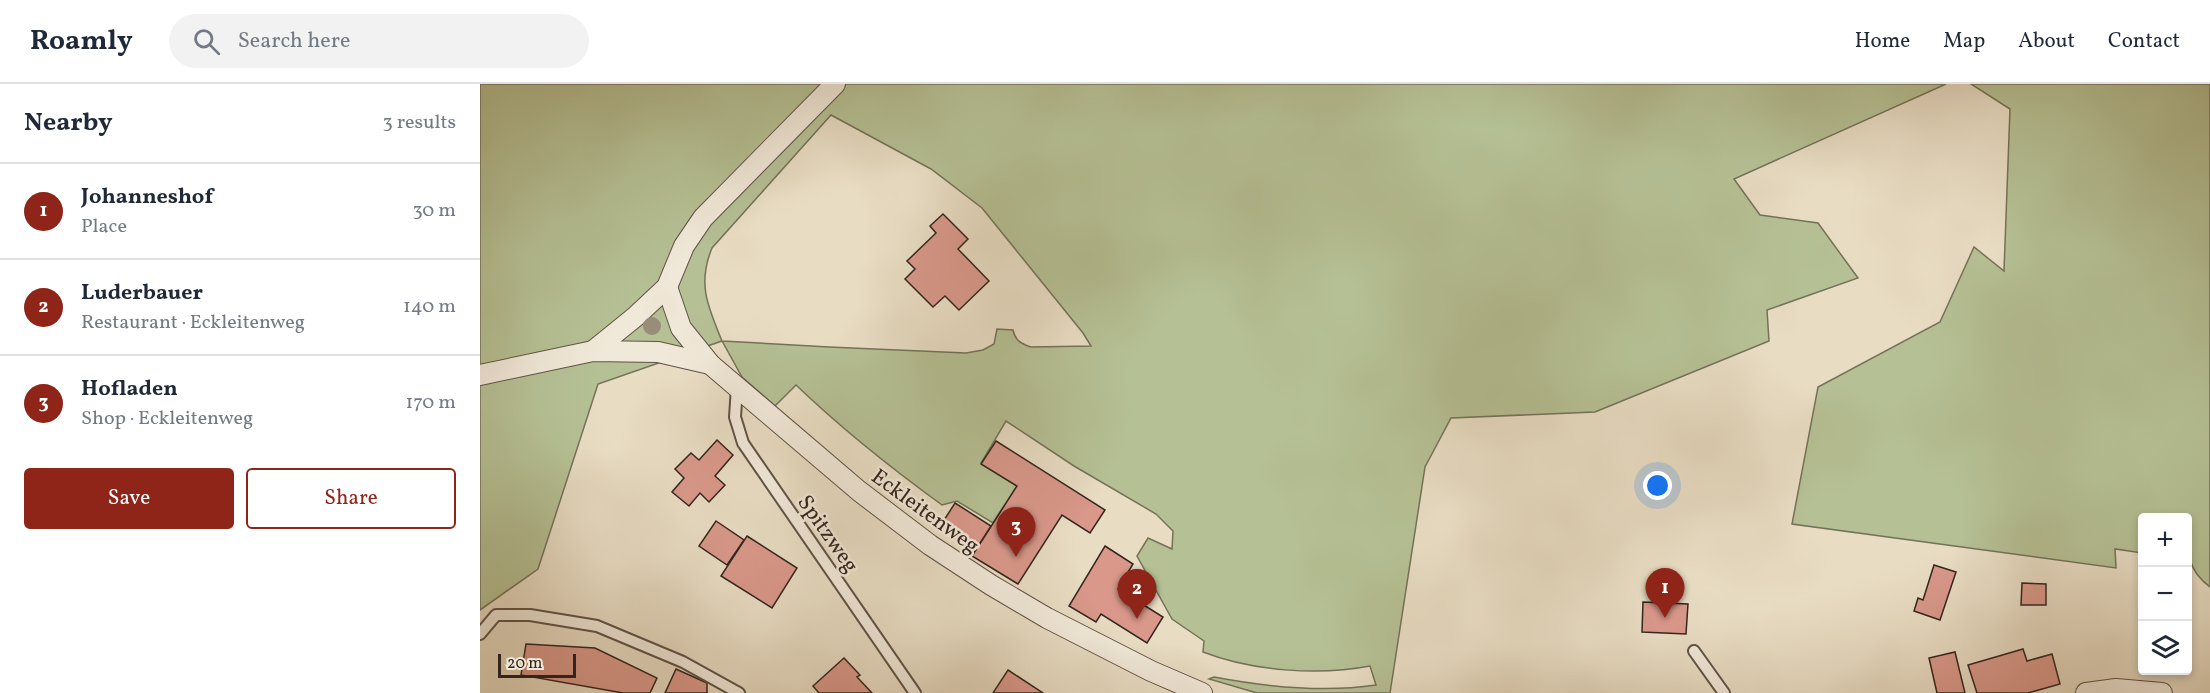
<!DOCTYPE html>
<html lang="en">
<head>
<meta charset="utf-8">
<style>
  body { margin:0; font-family:Vollkorn,serif; background:#f2f2f3; color:#1f2937 }
  .controls { position:absolute; right:18px; bottom:18px; display:grid; overflow:hidden; border-radius:6px; box-shadow:0 3px 9px #0003 }
  .controls button { width:54px; height:54px; display:grid; place-items:center; padding:0; border:0; border-bottom:2px solid #e0e1e3; background:#fff; color:#1f2937; font:30px sans-serif }
  .scale { position:absolute; left:18px; bottom:15px; width:78px; box-sizing:border-box; padding-left:6px; border:3px solid #33251e; border-top:0; font-size:16px; line-height:21px; white-space:nowrap; color:#33251e; -webkit-text-stroke:4px #f0e8d8; paint-order:stroke }
  .you { position:absolute; left:1178px; top:402px; width:21px; height:21px; margin:-15px; border:4px solid #fff; border-radius:50%; background:#1a73e8; box-shadow:0 0 0 9px #1a73e833 }
  .badge { display:grid; place-items:center; width:39px; height:39px; border-radius:50%; background:#8f2418; color:#fff; font-size:20px; font-weight:700 }
  .pin { position:absolute; translate:-50% -50px; filter:drop-shadow(0 2px 3px #0008) }
  .pin::after { content:''; position:absolute; top:32px; width:21px; height:18px; background:inherit; clip-path:polygon(0 0,100% 0,50% 100%) }
  .list { margin:0; padding:0; list-style:none }
  h2 { display:flex; justify-content:space-between; align-items:center; height:78px; margin:0; padding:0 24px; font-size:26px }
  h2 small { font-size:20px; font-weight:400; color:#747a83 }
  .list li { display:grid; grid-template-columns:39px 1fr auto; gap:18px; align-items:center; box-sizing:border-box; height:96px; padding:0 24px; border-top:2px solid #e0e1e3 }
  .list b { display:block; font-size:22px; white-space:nowrap }
  .list p { margin:0; font-size:20px; white-space:nowrap; color:#747a83 }
  .list em { font-size:20px; font-style:normal; color:#747a83 }
  .actions { display:flex; gap:12px; padding:18px 24px }
  .actions a { flex:1; padding:14px 0; border:2px solid #8f2418; border-radius:6px; text-align:center; font-size:21px; color:#8f2418 }
  .actions .main { background:#8f2418; color:#fff }
  .icon { flex:none; width:33px; height:33px; fill:none; stroke:currentColor; stroke-width:2; stroke-linecap:round; stroke-linejoin:round }
  .map { position:relative; flex:none; width:1730px; height:609px; overflow:hidden }
  header { display:flex; align-items:center; gap:36px; box-sizing:border-box; height:84px; padding:0 30px; background:#fff; border-bottom:2px solid #e0e1e3 }
  header strong { font-size:28px }
  nav { display:flex; gap:33px; margin-inline-start:auto; font-size:21px }
  .search { width:420px; height:54px; background:#f2f2f3; display:flex; align-items:center; gap:15px; box-sizing:border-box; padding:0 21px; border-radius:33px; color:#747a83; font-size:22px }
  main { display:flex }
  aside { flex:1; background:#fff }
  .map>svg:first-child { display:block }
  .green { fill:#b5c094; stroke:#747259; stroke-width:1.5; fill-rule:evenodd }
  .building { fill:#d9988a; stroke:#33251e; stroke-width:1.5 }
  .lines { fill:none; stroke-linecap:round; stroke-linejoin:round }
  .service-casing { stroke:#605347; stroke-width:14 }
  .minor-casing { stroke:#605347; stroke-width:22 }
  .service { stroke:#f0e8d8; stroke-width:10 }
  .minor { stroke:#f0e8d8; stroke-width:20 }
  .tree { fill:#978d79 }
  .labels { text-anchor:middle; stroke-width:5; stroke-linejoin:round; paint-order:stroke }
  .street-label { font-size:22px; fill:#33251e; stroke:#f0e8d8 }
</style>
</head>
<body>
<header>
<strong>Roamly</strong>
<div class="search"><svg class="icon" aria-label="search" viewBox="0 0 24 24"><circle cx="10" cy="10" r="6"/><path d="M15 15l6 6"/></svg>Search here</div>
<nav><a>Home</a><a>Map</a><a>About</a><a>Contact</a></nav>
</header>
<main>
<aside>
<h2>Nearby<small>3 results</small></h2>
<ul class="list">
<li><span class="badge">1</span><div><b>Johanneshof</b><p>Place</p></div><em>30 m</em></li>
<li><span class="badge">2</span><div><b>Luderbauer</b><p>Restaurant · Eckleitenweg</p></div><em>140 m</em></li>
<li><span class="badge">3</span><div><b>Hofladen</b><p>Shop · Eckleitenweg</p></div><em>170 m</em></li>
</ul>
<div class="actions"><a class="main">Save</a><a>Share</a></div>
</aside>
<div class="map">
<svg width="1730" height="609" viewBox="0 0 1730 609">
  <rect width="100%" height="100%" fill="#e8dcc3"/>
  <filter id="stains"><feTurbulence type="fractalNoise" baseFrequency=".00333" numOctaves="4"/><feColorMatrix values="0 0 0 0 .2 0 0 0 0 .09 0 0 0 0 .02 0 0 0 .5 -.17"/></filter>
  <radialGradient id="worn" r=".72"><stop offset=".6" stop-color="#630" stop-opacity="0"/><stop offset="1" stop-color="#630" stop-opacity=".3"/></radialGradient>
  <g class="green">
    <path d="M0,0h1466l-212,95 26,36 58,8 40,55 -91,32 2,31 -174,71 -144,6 -26,49 -35,226h-133l-48,-14 5,-2c53,10 109,16 162,8l-6,-19c-51,10 -118,5 -167,-14l1,-11 -32,-22 -35,-63 11,-18 24,11 1,-18 -17,-17 -82,-48 -68,-45 -25,42 36,23 -24,37 -36,-22 -15,4c-51,-37 -100,-76 -146,-120l-21,21 -33,-29 -20,-36 -124,43 -60,185 -58,41zM351,31l100,54 51,39 101,125 8,13 -60,1c-10,-3 -16,-7 -18,-17l-16,-1 -3,15 -11,6 -17,3 -137,-6 -107,-6c-14,-34 -25,-57 -10,-93z"/>
    <path d="M1491,0h239v503c-26,-19 -22,-40 -22,-69h-46v35l-27,-4 1,19 -324,-44 26,-137 122,-65 34,-75 30,24 6,-162z"/>
  </g>
  <g class="building">
    <path d="M463,130l25,25 -10,10 31,32 -30,29 -14,-14 -12,11 -28,-28 10,-10 -8,-8 29,-28 -6,-7z"/>
    <path d="M237,356l16,15 -18,21 10,9 -16,17 -9,-9 -11,13 -17,-14 12,-14 -9,-9 16,-16 8,7z"/>
    <path d="M516,357l109,69 -15,23 -28,-18 -44,69 -46,-28 45,-70 -36,-22z"/>
    <path d="M475,419l36,23 -16,25 -36,-23z"/>
    <path d="M236,437l28,19 -17,25 -28,-19z"/>
    <path d="M267,452l50,32 -25,40 -51,-32z"/>
    <path d="M625,462l28,18 -15,25 45,28 -16,26 -46,-29 -5,8 -27,-16z"/>
    <path d="M1454,481l22,7 -16,48 -26,-9 4,-13 5,2z"/>
    <path d="M1542,499l24,1v21h-25z"/>
    <path d="M1163,518l45,2 -2,30 -44,-2z"/>
    <path d="M46,560l69,4 62,30 -7,15h-27l-102,-18z"/>
    <path d="M1543,565l4,12 25,-7 8,30 -32,9h-51l-9,-28z"/>
    <path d="M1475,568l10,41h-28l-8,-35z"/>
    <path d="M364,574l16,17 -3,2 15,16h-53l-6,-7z"/>
    <path d="M196,585l31,14v10h-42z"/>
    <path d="M528,586l35,23h-50z"/>
  </g>
  <g class="lines">
    <defs>
      <g id="service">
        <path d="M257,303l-2,30 8,26 172,250"/>
        <path d="M0,550l16,-19h34l67,11 86,36 56,31"/>
        <path d="M1214,567l30,42"/>
      </g>
      <g id="minor">
        <path d="M187,203l14,41 29,36 149,127 71,54 61,40 56,33 104,53 51,22"/>
        <path d="M113,267l42,-34 32,-30 17,-41 19,-28 132,-134"/>
        <path d="M0,291l113,-24 65,1 52,12"/>
        <path d="M1606,609l30,-4 46,4"/>
      </g>
    </defs>
    <use href="#service" class="service-casing"/>
    <use href="#minor" class="minor-casing"/>
    <use href="#service" class="service"/>
    <use href="#minor" class="minor"/>
  </g>
  <circle class="tree" cx="172" cy="242" r="9"/>
  <g class="labels">
    <g class="street-label">
      <text transform="translate(446 426) rotate(36)" y="8">Eckleitenweg</text>
      <text transform="translate(349 449) rotate(55)" y="8">Spitzweg</text>
    </g>
  </g>
  <rect width="100%" height="100%" filter="url(#stains)"/>
  <rect width="100%" height="100%" fill="url(#worn)"/>
</svg>
<div class="controls">
<button>+</button>
<button>−</button>
<button><svg class="icon" aria-label="layers" viewBox="0 0 24 24"><path d="M12 4l9 5-9 5-9-5zM3 14l9 5 9-5"/></svg></button>
</div>
<div class="scale">20 m</div>
<div class="you"></div>
<div class="pin badge" style="left:1185px;top:534px">1</div>
<div class="pin badge" style="left:657px;top:535px">2</div>
<div class="pin badge" style="left:536px;top:473px">3</div>
</div>
</main>
</body>
</html>
